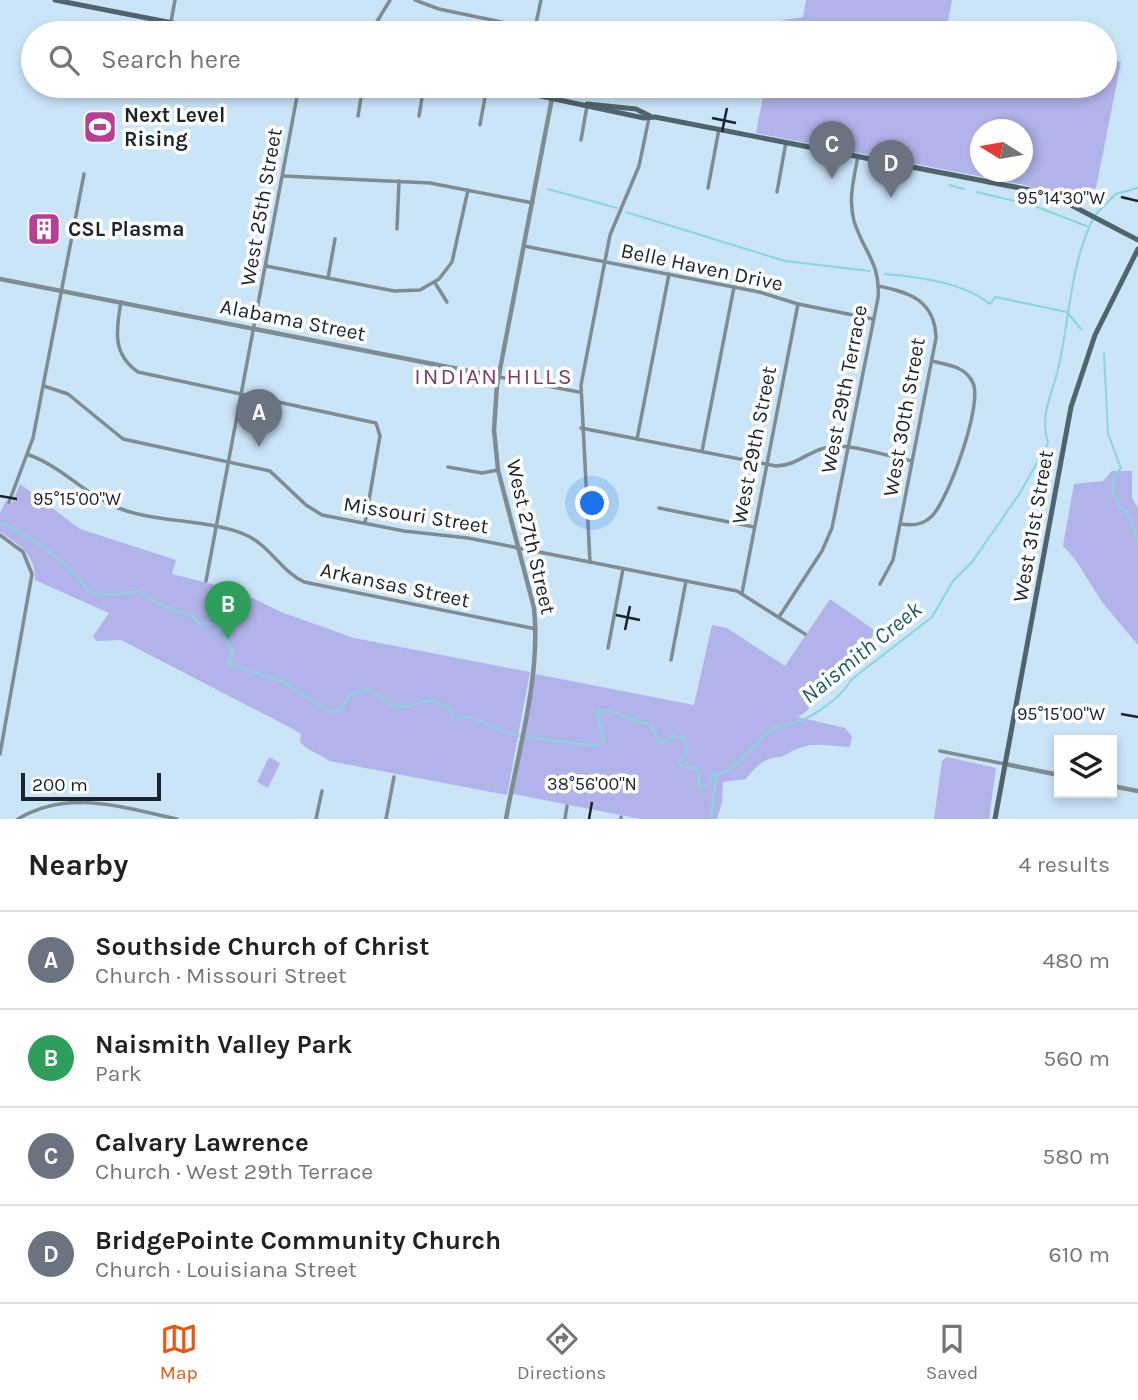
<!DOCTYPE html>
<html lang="en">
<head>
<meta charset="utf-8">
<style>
  body { margin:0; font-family:Karla,sans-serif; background:#f6f6f6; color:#202124 }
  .controls { position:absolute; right:21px; bottom:21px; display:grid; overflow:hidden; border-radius:0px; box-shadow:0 4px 10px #0003 }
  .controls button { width:63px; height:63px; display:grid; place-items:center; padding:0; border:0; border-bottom:2px solid #e0e0e0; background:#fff; color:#202124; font:35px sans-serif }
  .compass { position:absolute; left:970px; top:119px; width:63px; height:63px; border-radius:50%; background:#fff; box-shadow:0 4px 10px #0003; rotate:281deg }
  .scale { position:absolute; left:21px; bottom:18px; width:140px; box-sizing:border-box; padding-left:7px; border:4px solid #1b242c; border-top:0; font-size:19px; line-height:24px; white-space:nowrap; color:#1b242c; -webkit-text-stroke:5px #fff; paint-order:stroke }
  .you { position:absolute; left:593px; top:504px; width:24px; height:24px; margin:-18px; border:5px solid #fff; border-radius:50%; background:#1a73e8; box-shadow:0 0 0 10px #1a73e833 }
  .badge { display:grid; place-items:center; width:46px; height:46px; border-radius:50%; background:#ea580c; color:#fff; font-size:23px; font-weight:700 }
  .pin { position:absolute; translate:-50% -58px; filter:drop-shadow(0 2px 4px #0008) }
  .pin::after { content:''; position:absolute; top:37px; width:24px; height:21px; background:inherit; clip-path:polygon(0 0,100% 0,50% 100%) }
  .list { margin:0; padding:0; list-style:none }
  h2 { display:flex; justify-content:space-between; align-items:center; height:91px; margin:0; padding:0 28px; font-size:30px }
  h2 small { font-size:23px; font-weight:400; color:#757577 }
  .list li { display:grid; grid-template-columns:46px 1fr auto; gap:21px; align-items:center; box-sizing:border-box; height:98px; padding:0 28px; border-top:2px solid #e0e0e0 }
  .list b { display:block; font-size:26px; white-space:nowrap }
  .list p { margin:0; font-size:23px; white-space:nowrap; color:#757577 }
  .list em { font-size:23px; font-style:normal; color:#757577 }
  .icon { flex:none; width:38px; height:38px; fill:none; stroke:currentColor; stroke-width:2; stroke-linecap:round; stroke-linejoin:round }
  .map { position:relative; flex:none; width:1138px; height:819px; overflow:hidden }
  .search { position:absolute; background:#fff; box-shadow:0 4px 10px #0003; left:21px; right:21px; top:21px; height:77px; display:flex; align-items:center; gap:18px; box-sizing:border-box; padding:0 24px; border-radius:38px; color:#757577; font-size:26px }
  .sheet { height:483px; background:#fff }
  nav { display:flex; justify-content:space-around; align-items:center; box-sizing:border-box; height:98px; border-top:2px solid #e0e0e0; background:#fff; font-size:19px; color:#757577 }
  nav a { display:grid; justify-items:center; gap:4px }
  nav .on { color:#ea580c }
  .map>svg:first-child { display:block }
  .green { fill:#b1b3ea; fill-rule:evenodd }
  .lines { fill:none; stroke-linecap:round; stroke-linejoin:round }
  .stream { stroke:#87d7dd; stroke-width:2 }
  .minor { stroke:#7f8c91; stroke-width:3.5 }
  .tertiary { stroke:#7f8c91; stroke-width:4.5 }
  .secondary { stroke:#51646c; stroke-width:5 }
  .ticks { fill:none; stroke:#1b242c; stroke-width:2.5 }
  .labels { text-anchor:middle; stroke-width:7; stroke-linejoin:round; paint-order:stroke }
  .poi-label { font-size:21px; font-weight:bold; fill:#1b242c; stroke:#fff; text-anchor:start }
  .street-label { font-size:21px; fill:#1b242c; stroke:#fff }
  .neighbourhood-label { font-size:23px; letter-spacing:2px; fill:#7c3e66; stroke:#fff }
  .water-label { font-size:23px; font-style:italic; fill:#1b5e63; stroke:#fff }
  .ticks-label { font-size:18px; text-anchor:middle; fill:#1b242c; stroke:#fff; stroke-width:7; stroke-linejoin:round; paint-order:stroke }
</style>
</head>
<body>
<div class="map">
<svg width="1138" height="819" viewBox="0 0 1138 819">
  <rect width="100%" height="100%" fill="#cae4f8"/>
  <g class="green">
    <path d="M806,0h146l-5,27 31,6h-204l9,-13 20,-3z"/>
    <path d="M1105,58l16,4 -25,126 -14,5 -4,11 -53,-19 -269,-52 9,-47h340zM981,130h42v42h-42z"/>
    <path d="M1112,471h20v27l6,10v137l-36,-43 -27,-43 -12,-13 11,-62 29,-3z"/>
    <path d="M20,484l60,45 96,31 -4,14 64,16 45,22 73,26 176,34 -23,123 -178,-34c-10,-8 -20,-9 -29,-19l1,-8 -10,-6 -170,-88 -25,1 -3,-5 16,-23 -74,-33c1,-25 -16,-36 -35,-48v-19l6,-12 6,2z"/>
    <path d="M830,599l47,33c-19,19 -63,53 -69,78l-10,7 47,11 7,8 -2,11c-34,-2 -39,-7 -69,10 -15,-1 -26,10 -35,22l-23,3 -1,20 -5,17h-76l-128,-25 22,-120 159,31 18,-80 15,3 58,38z"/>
    <path d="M269,757l11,6 -12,25 -11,-6z"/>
    <path d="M947,757l49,11 -7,51h-55l8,-58z"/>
  </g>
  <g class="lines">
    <g class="stream">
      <path d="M949,185l15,4"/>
      <path d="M548,189l69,19"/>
      <path d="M977,192l55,13 57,22"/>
      <path d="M626,212l159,49 85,10"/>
      <path d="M1096,214l20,-20 22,-6"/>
      <path d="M885,274c36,3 79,9 105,30l5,-7 72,15 14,17"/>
      <path d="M1104,353l4,81 13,34 -7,7 -1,17 7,16 7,3 11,29"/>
      <path d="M0,523c28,12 51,28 73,49 7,7 11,15 19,21l18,2 29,-4 20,13 35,13 6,7h15l18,27 -5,12 55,19 48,30 11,-3 7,-14 19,-6 23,16 14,2 25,-7 19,7 4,8 7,5 6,-4c20,5 31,16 54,20"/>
      <path d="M526,737l71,9 7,-6 -7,-27 2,-3c22,0 33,13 51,14l11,20 11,-8 12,2 3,14 -7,9 1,5 15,2 3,4v13l5,1 7,-4 1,-7c23,-1 42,-32 59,-45 8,-6 18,-5 26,-8 20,-7 44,-25 55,-43l80,-62 21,-36 19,-19 48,-69 28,-50c-9,-29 5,-50 11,-78 11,-49 11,-99 34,-146"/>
      <path d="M711,819l5,-44"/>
    </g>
    <g class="minor">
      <path d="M415,0l24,9 96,20"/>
      <path d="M171,22l4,-22"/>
      <path d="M370,33l20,-33"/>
      <path d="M534,33l7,-33"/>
      <path d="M358,116l5,-30"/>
      <path d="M419,116l5,-30"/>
      <path d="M480,125l7,-39"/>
      <path d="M581,140l6,-34"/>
      <path d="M283,176l147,7 103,20"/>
      <path d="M708,188l11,-59"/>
      <path d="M777,192l9,-50"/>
      <path d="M397,229l2,-48"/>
      <path d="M524,246l235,46 39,12 75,15"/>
      <path d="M266,266l128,25 26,-1 19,-11 13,-17 16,-72"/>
      <path d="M328,278l7,-39"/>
      <path d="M435,283l12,19"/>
      <path d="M878,286c32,6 57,15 58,52l-43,222 -13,24"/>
      <path d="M121,302c-5,28 -9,52 17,70l238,51 4,13 -15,87"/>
      <path d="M499,377l80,15"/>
      <path d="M44,386l24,8 55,45 147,32 36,34 16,10 82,16 64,7 269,53 68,43"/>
      <path d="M581,428l195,38c21,0 33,-16 53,-19 21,-4 61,10 83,14"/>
      <path d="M637,439l32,-165"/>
      <path d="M702,451l32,-164"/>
      <path d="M29,455c34,12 57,41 92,54 39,14 88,10 125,26 23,10 35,36 58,47l232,47"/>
      <path d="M448,467l34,6 16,-3"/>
      <path d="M9,502l24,-64 51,-264"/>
      <path d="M659,508l95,19"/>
      <path d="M901,524c12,2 22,1 31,-8 16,-16 51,-111 41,-133 -8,-17 -25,-18 -41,-22"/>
      <path d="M0,535l23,17 9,22 -32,180"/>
      <path d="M590,562l-9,-177 29,-150 29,-69 10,-48"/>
      <path d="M206,581l93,-495"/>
      <path d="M742,593l56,-289"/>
      <path d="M779,617l43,-66 10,-23 46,-230c3,-35 -15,-47 -24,-77 -6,-22 0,-43 4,-65"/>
      <path d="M608,648l15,-79"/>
      <path d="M671,660l15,-79"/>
      <path d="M940,751l65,13"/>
      <path d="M18,819c51,-31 105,-11 159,0"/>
      <path d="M316,819l6,-28"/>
      <path d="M386,819l8,-42"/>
      <path d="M565,819l2,-13"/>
      <path d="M621,819v-2"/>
    </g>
    <g class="tertiary">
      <path d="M0,279l499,98"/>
      <path d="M1005,764l54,11"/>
      <path d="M1112,786l26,5"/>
      <path d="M506,819c12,-68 35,-142 28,-211l-36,-138 -4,-40 3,-45 55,-287"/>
    </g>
    <g class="secondary">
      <path d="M55,0l169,33"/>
      <path d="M493,86l151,32 11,-1 375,73 37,13 71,37"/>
      <path d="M587,104l49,5 14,7"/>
      <path d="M995,819l76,-412 24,-72 43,-86"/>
    </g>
  </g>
  <path class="ticks" d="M712,118l24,5M722,132l5,-24M1121,197l17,4M0,496l17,3M616,615l24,5M625,630l5,-24M1121,714l17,3M589,819l3,-17"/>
  <defs>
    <symbol id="stadium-square" viewBox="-11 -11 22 22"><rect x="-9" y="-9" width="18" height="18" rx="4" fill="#b83f93" stroke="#fff"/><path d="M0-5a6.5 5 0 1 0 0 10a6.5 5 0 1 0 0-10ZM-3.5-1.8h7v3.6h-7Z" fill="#fff"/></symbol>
    <symbol id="building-square" viewBox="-11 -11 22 22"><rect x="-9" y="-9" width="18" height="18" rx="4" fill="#b83f93" stroke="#fff"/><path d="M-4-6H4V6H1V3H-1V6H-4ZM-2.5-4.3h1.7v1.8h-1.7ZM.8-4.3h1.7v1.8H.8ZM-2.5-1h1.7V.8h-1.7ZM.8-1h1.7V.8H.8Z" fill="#fff"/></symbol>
  </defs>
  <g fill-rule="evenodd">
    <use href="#stadium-square" x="81" y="108" width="38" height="38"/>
    <use href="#building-square" x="25" y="210" width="38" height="38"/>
  </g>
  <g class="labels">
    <g class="poi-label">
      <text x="124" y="122">Next Level<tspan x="124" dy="24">Rising</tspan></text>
      <text x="68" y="236">CSL Plasma</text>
    </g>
    <g class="street-label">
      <text transform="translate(261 207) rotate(-80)" y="7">West 25th Street</text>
      <text transform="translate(702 267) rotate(12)" y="7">Belle Haven Drive</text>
      <text transform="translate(293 320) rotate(11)" y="7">Alabama Street</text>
      <text transform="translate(844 389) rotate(-79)" y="7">West 29th Terrace</text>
      <text transform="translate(904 417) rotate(-80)" y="7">West 30th Street</text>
      <text transform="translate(754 445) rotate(-79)" y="7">West 29th Street</text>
      <text transform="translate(416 515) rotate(9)" y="7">Missouri Street</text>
      <text transform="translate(1033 526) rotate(-80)" y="7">West 31st Street</text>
      <text transform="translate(531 537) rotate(77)" y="7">West 27th Street</text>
      <text transform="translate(395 585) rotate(12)" y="7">Arkansas Street</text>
    </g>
    <g class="neighbourhood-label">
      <text x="494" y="384">INDIAN HILLS</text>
    </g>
    <g class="water-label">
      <text transform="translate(861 652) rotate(-39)" y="8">Naismith Creek</text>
    </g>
  </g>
  <g class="ticks-label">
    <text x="1061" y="204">95°14'30"W</text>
    <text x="77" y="505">95°15'00"W</text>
    <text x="1061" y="720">95°15'00"W</text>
    <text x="592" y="790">38°56'00"N</text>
  </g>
</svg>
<div class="controls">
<button><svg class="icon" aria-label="layers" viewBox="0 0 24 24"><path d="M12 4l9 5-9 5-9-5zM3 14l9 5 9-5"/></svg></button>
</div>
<svg class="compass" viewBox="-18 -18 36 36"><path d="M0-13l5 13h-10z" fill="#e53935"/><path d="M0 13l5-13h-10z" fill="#757577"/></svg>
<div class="scale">200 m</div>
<div class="you"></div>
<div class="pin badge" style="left:259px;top:447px;background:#6b7280">A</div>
<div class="pin badge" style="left:228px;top:639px;background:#2e9e5b">B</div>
<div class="pin badge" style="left:832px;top:179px;background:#6b7280">C</div>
<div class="pin badge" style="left:891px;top:198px;background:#6b7280">D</div>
<div class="search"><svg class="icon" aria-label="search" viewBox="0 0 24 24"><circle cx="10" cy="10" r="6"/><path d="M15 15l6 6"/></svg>Search here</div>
</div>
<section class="sheet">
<h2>Nearby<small>4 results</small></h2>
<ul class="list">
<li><span class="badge" style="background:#6b7280">A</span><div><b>Southside Church of Christ</b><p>Church · Missouri Street</p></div><em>480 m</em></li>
<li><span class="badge" style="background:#2e9e5b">B</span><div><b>Naismith Valley Park</b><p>Park</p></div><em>560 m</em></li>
<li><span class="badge" style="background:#6b7280">C</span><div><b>Calvary Lawrence</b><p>Church · West 29th Terrace</p></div><em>580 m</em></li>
<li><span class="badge" style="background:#6b7280">D</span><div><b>BridgePointe Community Church</b><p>Church · Louisiana Street</p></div><em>610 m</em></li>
</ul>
</section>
<nav>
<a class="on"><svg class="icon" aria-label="map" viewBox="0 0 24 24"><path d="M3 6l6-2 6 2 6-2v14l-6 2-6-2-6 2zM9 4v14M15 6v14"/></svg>Map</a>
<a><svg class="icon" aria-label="directions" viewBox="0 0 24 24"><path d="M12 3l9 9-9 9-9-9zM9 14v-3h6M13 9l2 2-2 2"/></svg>Directions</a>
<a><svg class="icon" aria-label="saved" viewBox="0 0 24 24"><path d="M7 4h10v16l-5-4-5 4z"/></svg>Saved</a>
</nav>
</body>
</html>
